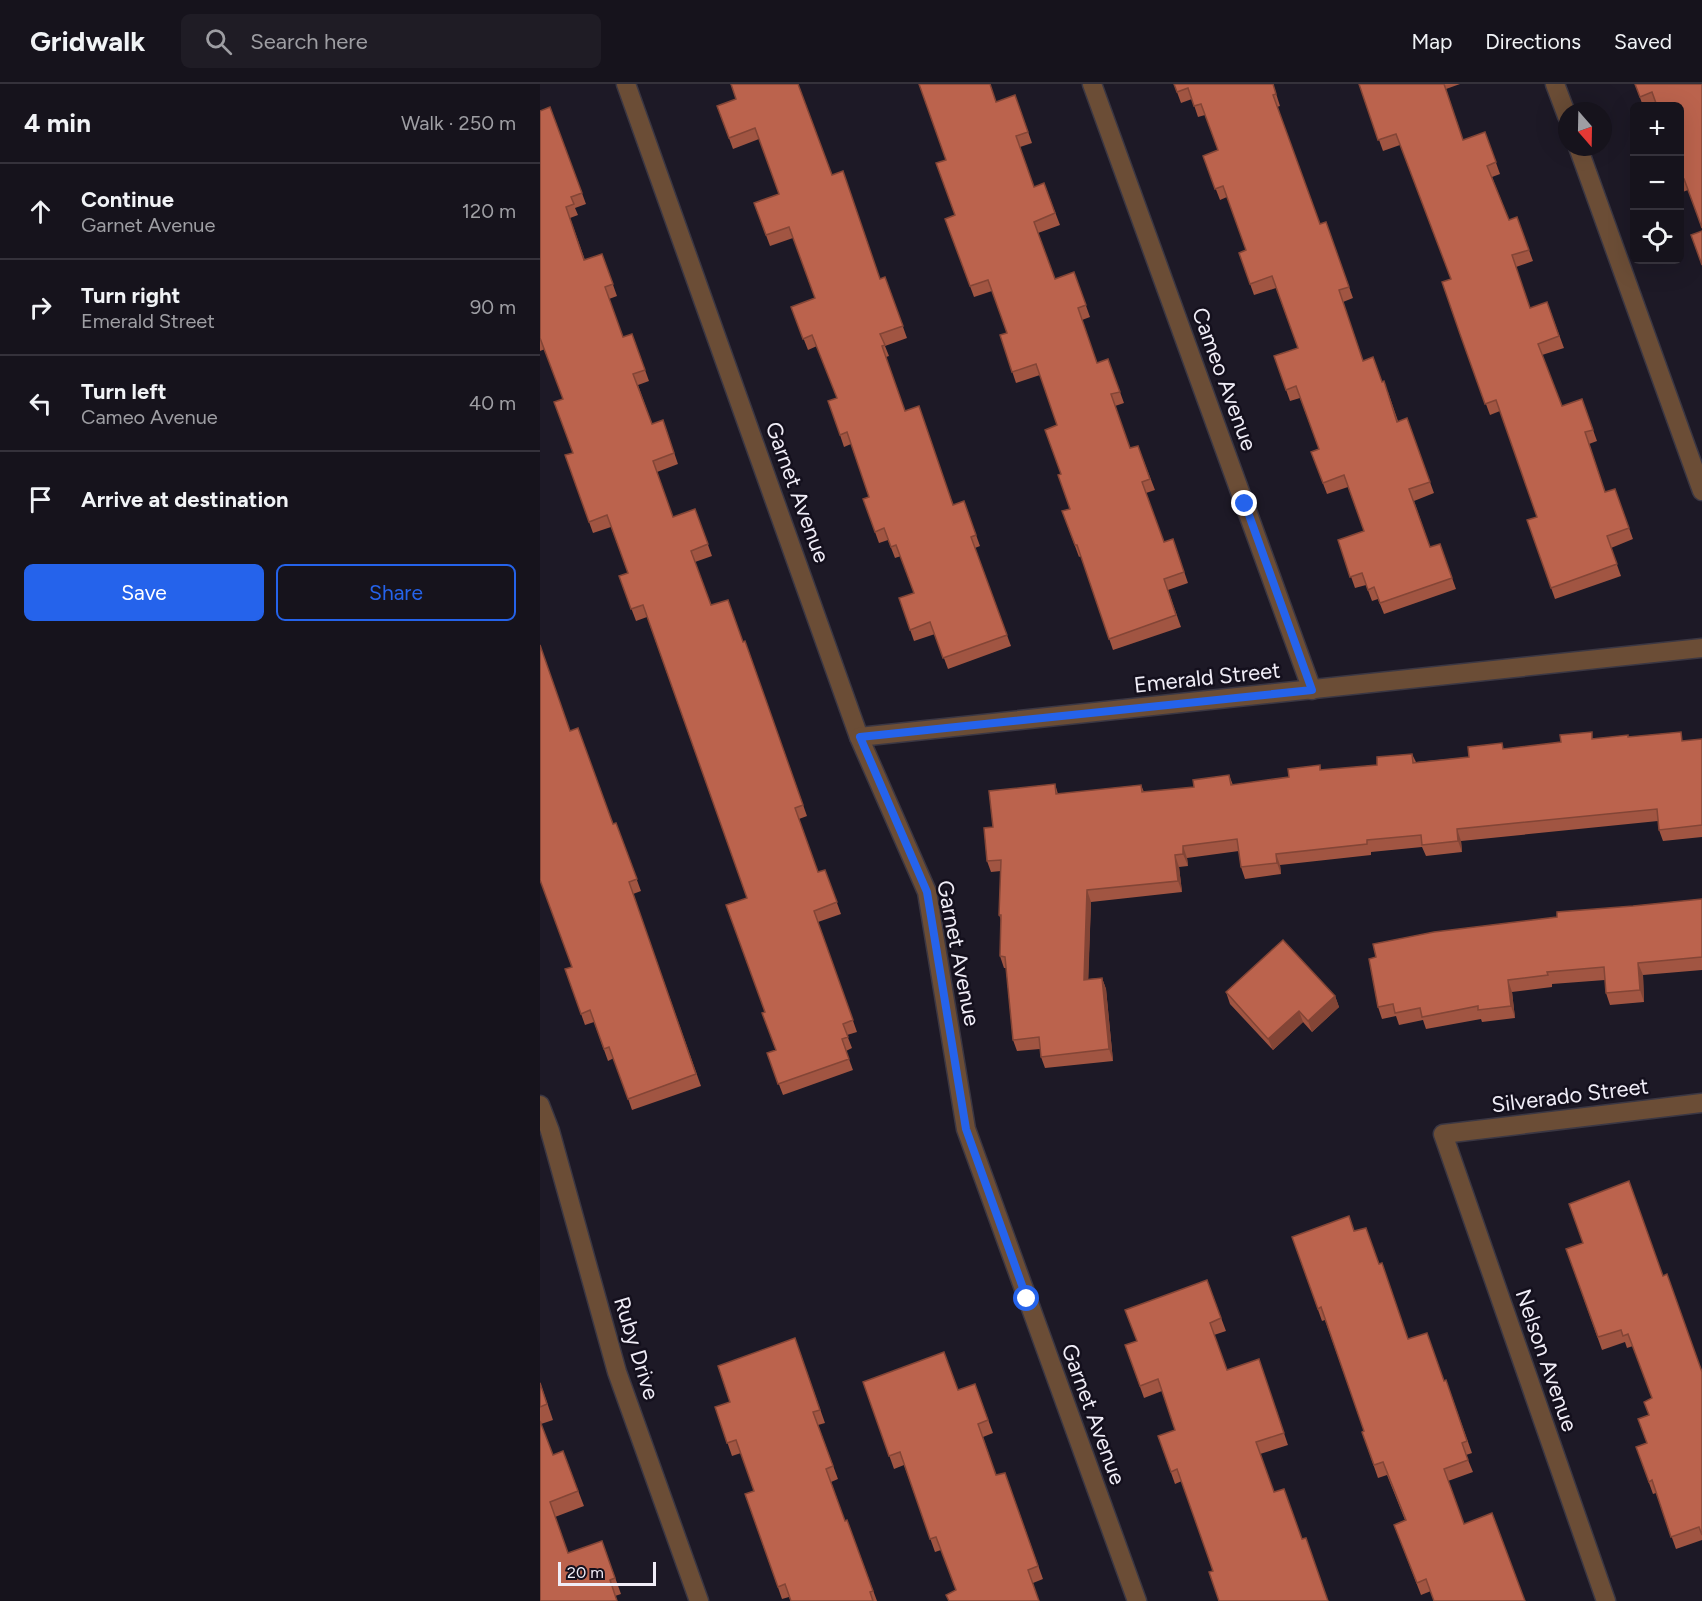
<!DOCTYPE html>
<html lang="en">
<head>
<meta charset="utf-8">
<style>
  body { margin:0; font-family:Figtree,sans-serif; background:#1f1c25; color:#f1f3f6 }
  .controls { position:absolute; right:18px; top:18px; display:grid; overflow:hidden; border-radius:9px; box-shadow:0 6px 24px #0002 }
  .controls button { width:54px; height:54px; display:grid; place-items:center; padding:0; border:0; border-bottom:2px solid #35323b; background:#16131c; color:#f1f3f6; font:30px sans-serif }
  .compass { position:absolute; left:1018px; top:18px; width:54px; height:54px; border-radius:50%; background:#16131c; box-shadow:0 6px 24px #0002; rotate:160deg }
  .scale { position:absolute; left:18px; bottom:15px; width:98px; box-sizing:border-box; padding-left:6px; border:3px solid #f0edf7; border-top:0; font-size:16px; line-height:21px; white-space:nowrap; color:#f0edf7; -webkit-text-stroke:4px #14101d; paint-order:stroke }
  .stop { position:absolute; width:18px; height:18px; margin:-14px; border:4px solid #2563eb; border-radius:50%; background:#fff }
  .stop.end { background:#2563eb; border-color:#fff; box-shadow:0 2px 6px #0008 }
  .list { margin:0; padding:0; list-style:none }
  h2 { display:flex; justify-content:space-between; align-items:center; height:78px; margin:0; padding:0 24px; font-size:26px }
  h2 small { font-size:20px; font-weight:400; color:#9e9ea3 }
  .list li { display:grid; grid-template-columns:39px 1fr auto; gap:18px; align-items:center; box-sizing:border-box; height:96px; padding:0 24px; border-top:2px solid #35323b }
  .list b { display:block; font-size:22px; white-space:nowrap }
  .list p { margin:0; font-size:20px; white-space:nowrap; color:#9e9ea3 }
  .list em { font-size:20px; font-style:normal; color:#9e9ea3 }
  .actions { display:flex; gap:12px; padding:18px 24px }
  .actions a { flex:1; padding:14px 0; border:2px solid #2563eb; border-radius:9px; text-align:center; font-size:21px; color:#2563eb }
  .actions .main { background:#2563eb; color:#fff }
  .icon { flex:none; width:33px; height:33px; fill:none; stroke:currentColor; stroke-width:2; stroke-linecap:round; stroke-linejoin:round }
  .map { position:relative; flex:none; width:1162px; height:1517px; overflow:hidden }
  header { display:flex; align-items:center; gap:36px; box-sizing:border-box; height:84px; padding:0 30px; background:#16131c; border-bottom:2px solid #35323b }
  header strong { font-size:28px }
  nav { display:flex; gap:33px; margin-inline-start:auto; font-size:21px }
  .search { width:420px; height:54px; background:#1f1c25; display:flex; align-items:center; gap:15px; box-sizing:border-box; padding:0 21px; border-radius:9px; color:#9e9ea3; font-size:22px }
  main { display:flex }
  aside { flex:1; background:#16131c }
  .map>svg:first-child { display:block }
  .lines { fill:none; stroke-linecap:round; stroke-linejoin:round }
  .street-casing { stroke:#3b3743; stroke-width:21 }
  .street { stroke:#6b4d36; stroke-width:18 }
  .wall { fill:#a15542 }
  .shaded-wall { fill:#834536 }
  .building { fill:#bb634d; stroke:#834536; stroke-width:1.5 }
  .route { stroke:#2563eb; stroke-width:8 }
  .labels { text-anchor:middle; stroke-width:5; stroke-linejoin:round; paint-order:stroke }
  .street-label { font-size:22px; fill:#f0edf7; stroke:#14101d }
</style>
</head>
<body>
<header>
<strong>Gridwalk</strong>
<div class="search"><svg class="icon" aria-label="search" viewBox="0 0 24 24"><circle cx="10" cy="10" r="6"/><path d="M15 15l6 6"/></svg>Search here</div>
<nav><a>Map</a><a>Directions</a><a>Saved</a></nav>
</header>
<main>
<aside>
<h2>4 min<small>Walk · 250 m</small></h2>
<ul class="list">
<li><svg class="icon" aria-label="ahead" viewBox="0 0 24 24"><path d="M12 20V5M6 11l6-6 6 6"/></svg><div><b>Continue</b><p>Garnet Avenue</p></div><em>120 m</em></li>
<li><svg class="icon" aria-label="right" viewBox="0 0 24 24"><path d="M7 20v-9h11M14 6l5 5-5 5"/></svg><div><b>Turn right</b><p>Emerald Street</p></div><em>90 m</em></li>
<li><svg class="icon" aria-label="left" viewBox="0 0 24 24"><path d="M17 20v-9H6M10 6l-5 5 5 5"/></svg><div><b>Turn left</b><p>Cameo Avenue</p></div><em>40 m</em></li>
<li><svg class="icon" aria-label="arrive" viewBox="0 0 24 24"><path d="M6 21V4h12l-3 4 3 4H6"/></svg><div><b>Arrive at destination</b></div></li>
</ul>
<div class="actions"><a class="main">Save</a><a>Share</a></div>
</aside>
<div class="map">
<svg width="1162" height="1517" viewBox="0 0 1162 1517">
  <rect width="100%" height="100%" fill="#1d1926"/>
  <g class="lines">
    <defs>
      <g id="street">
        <path d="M86,0l233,653 68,155 39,237 171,472"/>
        <path d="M552,0l220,606"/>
        <path d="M1015,0l12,32"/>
        <path d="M1038,63l124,344"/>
        <path d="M319,653l843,-89"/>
        <path d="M0,1021l10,26 67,241 82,229"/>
        <path d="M1066,1517l-163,-467 259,-31"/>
      </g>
    </defs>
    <use href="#street" class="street-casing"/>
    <use href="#street" class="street"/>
  </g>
  <g class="wall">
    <path d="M634,0h99l7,22 -3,1 43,117 6,-2 27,76 -10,4 20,59 19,21 6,10 10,29 13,9 23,63 -20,8 16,46 10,-3 16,45 -72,25 -6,-15 -6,2 -6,-16 -11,3 -17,-48 26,-9 -16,-44 -21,7 -16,-42 8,-3 -19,-51 -10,3 -16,-45 24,-8 -22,-60 -22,7 -15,-42 7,-3 -19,-53 -7,3 -17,-44 15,-6 -13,-35 -7,2 -6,-18 -11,4z"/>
    <path d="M819,0h101l-14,5 17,51 22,-8 15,42 -8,3 17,43 8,-3 16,44 -17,6 14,41 17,-6 17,46 -22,7 20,51 20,-7 15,42 -8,3 16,48 10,-3 18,50 -22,9 10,28 -66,23 -28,-79 10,-3 -37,-106 -10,4 -30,-81 -9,-55 -51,-134 -17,6z"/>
    <path d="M1095,0h67l-14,106 -8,3v-87l-24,-2 -8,2h-5z"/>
    <path d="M475,11l17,48 -12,4 14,40 10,-4 16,42 -22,8 17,46 19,-7 16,45 -8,3 15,43 11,-4 16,44 -9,3 15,42 8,-2 17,44 -9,3 18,49 9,-3 15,44 -20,7 13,37 -68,23 -32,-94 -2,1 -17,-46 8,-2 -9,-35 -4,-49 -17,-50 -24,8 -16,-48 7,-2 -15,-42 -18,6 -29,-78 10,-4 41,-113z"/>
    <path d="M196,15l96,76 48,104 5,-2 22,61 -22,8 4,10 -3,1 19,54 49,94 10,-4 16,45 -5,2 36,98 -63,23 -13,-35 -21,7 -15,-43 15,-5 -13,-37 -6,2 -7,-18 -9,3 -16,-44 6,-2 -18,-53 -7,3 -4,-12 -3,-37 -20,-52 -9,4 -17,-43 24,-9 -22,-60 -23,8 -16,-43 25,-9 -20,-55 -26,10 -16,-43z"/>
    <path d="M10,23l36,97 -11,4 3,7 -8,3 15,42 17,-6 15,42 -8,3 14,38 9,-3 17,47 -11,4 14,39 11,-4 15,44 -21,8 16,45 22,-8 17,47 -17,6 16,43 32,37 2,-1 62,175 -8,3 19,53 7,-2 16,44 -23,8 39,110 -10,3 5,13 -6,3 7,19 -70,25 -16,-42 9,-3 -11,-38 -18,-114 -100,-281 -11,4 -17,-45 9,-3 -17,-46 -18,6 -28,-78 8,-2 -10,-54 -18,-50 -5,2v-240z"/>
    <path d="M31,647l42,93 3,-1 25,68 -8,3 68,192 -69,24 -18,-52 -6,3 -14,-39 -9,3 -20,-56 7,-2z"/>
    <path d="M1089,653l55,4 18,-2v98l-39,4 -4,-11 -1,-9 -197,20 1,11 -36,4 -4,-9 -51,5v3l-91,10 1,9 -36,5 -4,-12 -2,-16 -52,7 1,8 -9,1 3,25 -91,10 -3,77 14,-1 4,11 7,72 -68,7 -4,-11 -1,-8 -23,2 -4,-11 -7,-72h-2l-4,-12 1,-36 -2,-5 2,-44 -10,1 -4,-11 6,-34 62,-43 3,10 83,-9 3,7 50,-5 35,-12 4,10 56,-8 31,-12 1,5 56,-5 35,-11 4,8 53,-5 35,-8 90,-11z"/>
    <path d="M1162,815v71l-59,5 1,27 -34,3 -4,-12 -1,-13 -53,4v3l-40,5 3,26 -33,4 -1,-3 -55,10 -3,-9 -24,5 -3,-9 -14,3 -4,-12 179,-90 76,-11z"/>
    <path d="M686,908l109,4 4,11 -27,25 -9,-10 -30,28 -43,-46z"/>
    <path d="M814,1147l54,108 36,42 2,-1 26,73 -6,2 7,17 -25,9 -17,110 -10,4 -27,-70 11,-5 -18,-45 -9,3 -16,-46 2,-1 -39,-111 -3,1 -30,-84z"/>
    <path d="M1026,1165l97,27 39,95v169l-26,9 -20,-56 -3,1 -17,-47 10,-4 3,-28 3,-17 -19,-52 -6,2 -2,-6 -23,8z"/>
    <path d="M667,1196l19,51 -12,4 13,35 32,-11 29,86 -28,9 -47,117 -31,-90 -7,3 -17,-48 17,-6 -13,-39 -18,7 -19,-53 12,-4z"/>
    <path d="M255,1254l30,85 -7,2 20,54 -7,3 14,39 2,-1 30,81h-86l-2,-4 -7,2 -37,-105 9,-3 -13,-38 -9,3 -17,-49 15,-5z"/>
    <path d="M0,1298l13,38 -12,4 12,31 10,-4 21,55 -29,11 13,36 34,-12 19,53 -6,2 -75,5z"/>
    <path d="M323,1298l95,8 17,-6 18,49 -10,4 13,38 9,-2 38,106 -10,4 -77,7 -15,-40 -6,2 -31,-87 -10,4z"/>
  </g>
  <g class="shaded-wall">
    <path d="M917,745l4,12 1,11 -4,-11z"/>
    <path d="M643,762l4,12 1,8 -5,-12z"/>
    <path d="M736,770l4,11 1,9 -4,-11z"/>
    <path d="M635,771l4,12 3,25 -4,-11z"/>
    <path d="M547,806l4,12 -3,89 -4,-11z"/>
    <path d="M1098,879l5,12 1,27 -4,-12z"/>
    <path d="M562,894l4,11 7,72 -4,-12z"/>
    <path d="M968,896l4,12 3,26 -4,-12z"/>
    <path d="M795,912l4,11 -27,25 -4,-11z"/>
    <path d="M759,927l4,11 -30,28 -5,-11z"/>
  </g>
  <g class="building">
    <path d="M191,0h67l34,91 11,-4 37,108 5,-2 18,49 -23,8 5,11 -3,1 23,65 14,-5 34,99 11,-4 12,34 -5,2 36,98 -64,23 -13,-36 -20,8 -11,-32 15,-5 -18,-48 -5,2 -7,-19 -9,4 -12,-33 6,-2 -22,-65 -7,3 -12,-34 9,-3 -25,-63 -9,4 -12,-32 24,-9 -26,-71 -23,8 -12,-32 25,-9 -24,-66 -26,10 -12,-32 19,-7z"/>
    <path d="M379,0h71l6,18 19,-7 13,37 -12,4 18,51 10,-4 11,30 -21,9 21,57 19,-7 12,33 -8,3 19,55 11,-4 12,33 -9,2 19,54 8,-2 12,33 -8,3 22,60 9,-3 11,33 -20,7 12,36 -67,24 -32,-94h-2l-13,-34 8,-2 -12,-34 3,-1 -16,-44 12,-5 -21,-61 -24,8 -12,-37 7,-2 -19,-53 -18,6 -25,-67 10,-4 -19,-52 10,-3z"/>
    <path d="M634,0h99l3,10 -3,1 47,129 6,-2 23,65 -10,3 24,71 10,-4 9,25 2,-1 13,41 10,-4 23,64 -21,7 21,58 10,-3 12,34 -72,25 -6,-16 -6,3 -6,-17 -12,4 -12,-37 26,-9 -20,-56 -21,8 -12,-31 8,-3 -23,-63 -10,4 -12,-34 24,-8 -26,-72 -22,8 -11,-31 7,-3 -23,-64 -8,3 -12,-33 15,-6 -17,-46 -7,2 -6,-18 -11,4z"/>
    <path d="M819,0h85l19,56 22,-8 11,30 -9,4 22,54 8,-3 12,33 -17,5 18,53 17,-6 12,34 -21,8 24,62 20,-7 11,31 -8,2 20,60 10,-3 14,39 -22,8 10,28 -66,24 -24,-68 10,-3 -41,-117 -11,4 -25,-70 -18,-52 9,-3 -55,-145 -18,6z"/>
    <path d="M1095,0h67v144l-18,-49 -4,1v-74h-23l-5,-14 -12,5z"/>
    <path d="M10,23l32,86 -11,4 3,7 -8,3 18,53 18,-6 11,30 -8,3 18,50 9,-3 13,36 -12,4 19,50 11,-4 11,33 -21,8 20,56 22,-8 13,35 -17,7 20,54 17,-5 15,42 2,-1 58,164 -8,3 23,64 7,-2 12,32 -23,9 39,109 -10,4 5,13 -6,2 7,20 -71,25 -11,-31 9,-3 -14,-37 3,-1 -39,-107 21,-7 -104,-293 -12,4 -12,-33 9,-3 -21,-58 -18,7 -24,-67 8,-2 -19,-51 9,-3 -23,-61v-227z"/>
    <path d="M1162,147v34l-11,-30z"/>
    <path d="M0,561l30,86 8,-3 35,96 3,-1 21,56 -8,3 67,192 -68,25 -19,-52 -5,2 -14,-39 -9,4 -16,-45 7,-2 -32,-87z"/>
    <path d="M1052,648v7l36,-4v2l53,-5 1,9 20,-2v86l-43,5 -2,-21 -200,20 1,12 -36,4 -1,-10 -54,5v4l-91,10 1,9 -36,4 -4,-28 -54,7v8l-8,1 3,26 -91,9 -3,90 18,-2 7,71 -68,8 -2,-20 -26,3 -8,-83 -5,-1 1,-41h-2l2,-55 -14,1 -3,-33 9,-1 -4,-36 66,-7 1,10 85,-9 1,7 52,-5 -1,-7 36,-5 2,10 58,-8 -1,-8 32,-4v5l57,-5v-8l35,-3 1,9 56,-6 -1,-10 34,-4 1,6 58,-7 -1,-7z"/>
    <path d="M1162,815v58l-64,6 2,27 -34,3 -2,-26 -57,5 1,3 -40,5 3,26 -33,4v-4l-56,11 -2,-9 -25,5 -2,-9 -15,3 -9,-48 7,-2 -3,-13 61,-12 123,-15v-5l76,-6z"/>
    <path d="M743,856l52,56 -27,25 -9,-10 -31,28 -42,-47z"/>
    <path d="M1089,1097l34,95 4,-2 35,98v163l-3,-8 -28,10 -19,-57 -3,2 -13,-35 11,-4 -9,-24 11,-4 -5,-13 8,-4 -24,-64 -5,2 -2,-6 -23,7 -32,-88 17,-6 -14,-39z"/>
    <path d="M809,1132l5,15 12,-3 13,36 3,-1 26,76 19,-6 17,48 2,-1 21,61 -5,2 6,17 -24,9 20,55 28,-11 33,88h-91l-8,-22 -9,4 -23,-58 12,-5 -23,-58 -9,3 -12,-33 2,-1 -43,-124 -3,2 -26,-72z"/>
    <path d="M667,1196l14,38 -11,5 17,47 32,-11 25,74 -28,9 18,50 10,-3 18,50 4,-1 22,63h-109l-10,-29 4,-1 -36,-102 -6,3 -13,-36 17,-6 -17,-51 -18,7 -15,-41 12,-4 -12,-31z"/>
    <path d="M255,1254l25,72 -7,2 20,54 -7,3 19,52 2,-1 26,71 -3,1 3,9h-82l-6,-17 -7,3 -33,-93 9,-3 -18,-51 -9,3 -12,-36 15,-5 -12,-36z"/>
    <path d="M404,1268l14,38 17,-6 13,36 -10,4 18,51 9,-2 33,93 -10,4 11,31h-90l-3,-6 10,-5 -20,-53 -6,2 -30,-87 -11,4 -26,-74z"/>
    <path d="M0,1299l7,21 -7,3z"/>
    <path d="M0,1337l13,34 10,-4 15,40 -28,11 18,51 34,-12 13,37 -5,2 7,21h-77z"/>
  </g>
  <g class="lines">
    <path class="route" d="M487,1215l-61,-170 -39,-237 -67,-155 452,-47 -67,-186"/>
  </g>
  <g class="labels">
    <g class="street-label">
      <text transform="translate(685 295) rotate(70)" y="8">Cameo Avenue</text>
      <text transform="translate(258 408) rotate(70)" y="8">Garnet Avenue</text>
      <text transform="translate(667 593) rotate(-6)" y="8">Emerald Street</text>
      <text transform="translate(419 869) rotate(79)" y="8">Garnet Avenue</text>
      <text transform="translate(1030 1011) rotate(-7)" y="8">Silverado Street</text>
      <text transform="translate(97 1264) rotate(73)" y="8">Ruby Drive</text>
      <text transform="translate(1007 1276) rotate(71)" y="8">Nelson Avenue</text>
      <text transform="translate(554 1330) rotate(70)" y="8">Garnet Avenue</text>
    </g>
  </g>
</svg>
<div class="controls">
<button>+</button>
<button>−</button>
<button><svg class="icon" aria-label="locate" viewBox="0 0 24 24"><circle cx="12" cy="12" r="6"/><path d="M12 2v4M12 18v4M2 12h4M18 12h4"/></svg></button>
</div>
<svg class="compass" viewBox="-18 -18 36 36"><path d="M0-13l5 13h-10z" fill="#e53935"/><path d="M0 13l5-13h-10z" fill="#9e9ea3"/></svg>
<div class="scale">20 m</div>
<div class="stop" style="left:487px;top:1215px"></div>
<div class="stop end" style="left:705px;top:420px"></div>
</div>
</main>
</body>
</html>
